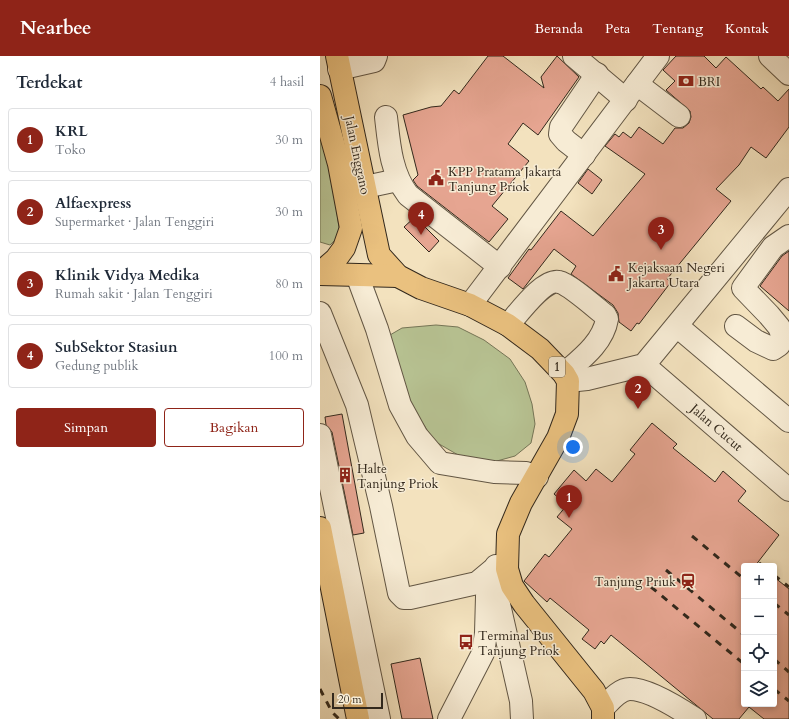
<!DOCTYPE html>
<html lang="id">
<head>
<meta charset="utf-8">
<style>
  body { margin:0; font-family:Cardo,serif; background:#f2f2f3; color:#1f2937 }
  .controls { position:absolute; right:12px; bottom:12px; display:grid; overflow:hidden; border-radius:4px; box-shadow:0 2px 6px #0003 }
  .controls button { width:36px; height:36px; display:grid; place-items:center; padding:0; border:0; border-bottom:1px solid #e0e1e3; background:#fff; color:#1f2937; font:20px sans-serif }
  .scale { position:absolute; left:12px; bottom:10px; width:51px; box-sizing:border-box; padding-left:4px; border:2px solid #32281c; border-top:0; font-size:11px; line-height:14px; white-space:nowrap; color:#32281c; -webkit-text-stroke:3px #f7ecd5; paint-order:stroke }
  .you { position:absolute; left:253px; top:391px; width:14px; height:14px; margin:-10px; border:3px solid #fff; border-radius:50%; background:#1a73e8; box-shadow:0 0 0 6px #1a73e833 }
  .badge { display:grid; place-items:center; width:26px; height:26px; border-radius:50%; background:#8f2418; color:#fff; font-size:13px; font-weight:700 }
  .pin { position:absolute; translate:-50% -33px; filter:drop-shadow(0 1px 2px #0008) }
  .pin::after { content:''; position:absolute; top:21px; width:14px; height:12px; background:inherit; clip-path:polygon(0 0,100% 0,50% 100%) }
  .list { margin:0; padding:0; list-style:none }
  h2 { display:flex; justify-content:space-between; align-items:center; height:52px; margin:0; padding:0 16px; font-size:17px }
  h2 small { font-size:13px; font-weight:400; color:#747a83 }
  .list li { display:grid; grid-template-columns:26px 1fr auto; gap:12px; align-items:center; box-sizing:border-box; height:64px; margin:0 8px 8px; padding:0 8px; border:1px solid #e0e1e3; border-radius:4px }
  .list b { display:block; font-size:15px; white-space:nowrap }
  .list p { margin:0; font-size:13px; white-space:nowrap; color:#747a83 }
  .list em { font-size:13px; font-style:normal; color:#747a83 }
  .actions { display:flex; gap:8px; padding:12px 16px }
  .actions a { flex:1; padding:9px 0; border:1px solid #8f2418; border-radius:4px; text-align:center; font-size:14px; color:#8f2418 }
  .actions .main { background:#8f2418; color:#fff }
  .icon { flex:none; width:22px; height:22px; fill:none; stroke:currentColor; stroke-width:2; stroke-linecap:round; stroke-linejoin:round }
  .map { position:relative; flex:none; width:469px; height:663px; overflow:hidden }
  header { display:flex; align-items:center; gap:24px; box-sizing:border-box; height:56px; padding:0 20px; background:#8f2418; color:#fff }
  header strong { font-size:19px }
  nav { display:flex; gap:22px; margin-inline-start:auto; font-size:14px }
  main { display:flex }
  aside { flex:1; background:#fff }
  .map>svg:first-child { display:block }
  .green { fill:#b8c494; stroke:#757658 }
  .building { fill:#e6a591; stroke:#32281c }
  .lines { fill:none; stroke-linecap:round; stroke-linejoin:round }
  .minor-casing { stroke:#625644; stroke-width:24 }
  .highway-casing { stroke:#32281c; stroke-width:24 }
  .minor { stroke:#f7ecd5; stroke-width:22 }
  .highway { stroke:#eac17f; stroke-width:22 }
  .rail { stroke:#32281c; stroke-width:3; stroke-dasharray:7 7; stroke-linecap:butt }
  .labels { text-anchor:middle; stroke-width:3; stroke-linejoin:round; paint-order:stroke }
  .shield { fill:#f7ecd5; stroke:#6d6354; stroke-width:1 }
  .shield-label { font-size:12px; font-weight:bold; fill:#32281c }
  .poi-label { font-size:13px; fill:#32281c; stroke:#f7ecd5; text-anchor:start }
  .street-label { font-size:13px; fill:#32281c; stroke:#f7ecd5 }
</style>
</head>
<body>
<header>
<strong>Nearbee</strong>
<nav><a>Beranda</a><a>Peta</a><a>Tentang</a><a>Kontak</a></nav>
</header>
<main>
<aside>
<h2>Terdekat<small>4 hasil</small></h2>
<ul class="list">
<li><span class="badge">1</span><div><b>KRL</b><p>Toko</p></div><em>30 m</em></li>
<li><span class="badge">2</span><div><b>Alfaexpress</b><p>Supermarket · Jalan Tenggiri</p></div><em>30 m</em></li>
<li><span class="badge">3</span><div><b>Klinik Vidya Medika</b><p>Rumah sakit · Jalan Tenggiri</p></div><em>80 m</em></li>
<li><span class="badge">4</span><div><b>SubSektor Stasiun</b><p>Gedung publik</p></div><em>100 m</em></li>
</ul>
<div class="actions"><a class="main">Simpan</a><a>Bagikan</a></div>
</aside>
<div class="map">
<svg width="469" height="663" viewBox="0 0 469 663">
  <rect width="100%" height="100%" fill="#f3e2be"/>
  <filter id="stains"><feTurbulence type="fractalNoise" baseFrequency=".005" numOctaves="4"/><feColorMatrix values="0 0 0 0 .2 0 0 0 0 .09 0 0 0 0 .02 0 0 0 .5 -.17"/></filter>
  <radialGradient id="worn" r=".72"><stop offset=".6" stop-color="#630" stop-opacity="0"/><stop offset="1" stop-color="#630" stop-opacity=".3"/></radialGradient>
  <g class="green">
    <path d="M0,65l16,85 4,29 -10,10 -10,-3z"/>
    <path d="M116,269l22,2 26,13 26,19 15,23 7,22 3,20 -4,19 -16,13 -29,8 -21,-5 -31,-18 -26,-41 -18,-65 12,-7z"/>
  </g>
  <g class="building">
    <path d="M168,0h15l41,32 -3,-11 16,-21 22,21 -41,58 -15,-12 -15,21 21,17 -37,45 16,13 -19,23 -72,-56 -4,-6 5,-5 -15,-60 28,-8 10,-1 13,-16 5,4z"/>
    <path d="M356,0h28l12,12 10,-11 35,32 2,-2 15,14 11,-12v38l-23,31 -15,-11 -12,18 -23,24 15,12 -64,78 4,3 -32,42 -2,-1 -6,8 -12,-9 -1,-9 -5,-8 -42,-31 5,-8 -22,-17 -31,40 -15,-11 21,-29 2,1 30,-39 32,25 52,-62 -40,-28 10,-12 4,3 4,-5 8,6 8,-11 24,17 12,-16h8l6,-5 2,-6 -1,-6 -24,-21 9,-9 -12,-11z"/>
    <path d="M268,113l14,11 -10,14 -14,-11z"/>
    <path d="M95,161l24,24 -10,11 -25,-25z"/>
    <path d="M469,195v60l-29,-25 22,-30z"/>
    <path d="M22,358l22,119 -11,2 -21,-103 -6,-7 -1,-8z"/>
    <path d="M332,367l25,21 -4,4 42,34 8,-11 23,20 -8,10 41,34 -24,31h-11v138h30v-127l15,12v130h-25l-15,-12 -10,12h-26l-102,-84 -7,9 -3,-3 -6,8 -13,-10 7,-9 -39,-32 -3,4 -23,-21 21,-27 4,3 23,-28 -15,-12 10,-12 -13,-11 20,-24 12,11 10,-12 16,13 23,-28 -5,-4z"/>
    <path d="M100,602l13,61h-31l-11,-55z"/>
  </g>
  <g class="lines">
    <defs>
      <g id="minor">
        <path d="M254,0l52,44"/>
        <path d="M450,0l19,18"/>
        <path d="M19,13l35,-8 2,-5"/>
        <path d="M317,28l42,32"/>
        <path d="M66,61c3,27 5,56 22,78l92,72"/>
        <path d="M264,99l-18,-14 -6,-7 1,-7 36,-53"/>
        <path d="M45,131l33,-7"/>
        <path d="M37,219l20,54 23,76 17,31 23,27 54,9 32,1 11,4"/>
        <path d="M150,249l188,-249"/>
        <path d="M0,257l37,92 24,101 18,87 5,5h6l67,-15 18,-15"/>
        <path d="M188,269c10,-11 36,-47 51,-43 10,2 37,26 46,33l2,4c-4,24 -26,40 -43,55"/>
        <path d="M357,270l112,95"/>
        <path d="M416,270l20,15 17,8 6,-4 4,-8 -4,-10 -10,-12 -26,-27 30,-41 16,-11"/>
        <path d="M324,309l145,125"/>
        <path d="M248,325l19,-2 57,-14 145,-176"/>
        <path d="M0,379l59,284"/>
        <path d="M176,535l25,110 1,18"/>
        <path d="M283,652c7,-7 16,-19 27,-19 18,0 50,20 65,30"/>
        <path d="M129,663l34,-66 3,-20 1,-37 9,-30"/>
      </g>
      <g id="highway">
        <path d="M17,0l42,199 19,21 23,12 49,17 38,20 32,24 24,25 4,7 -1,33 -9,24 -37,65 -13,31 -1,35 5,17 12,18 70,87 9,17v11"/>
        <path d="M0,40l19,68 12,64 -7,20 -8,11 -16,14"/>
        <path d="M0,218l78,2"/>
        <path d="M0,472l38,191"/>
      </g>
    </defs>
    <use href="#minor" class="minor-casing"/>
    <use href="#highway" class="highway-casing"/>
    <use href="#minor" class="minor"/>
    <use href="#highway" class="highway"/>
    <g class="rail">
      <path d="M372,480l52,43"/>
      <path d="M439,507l4,3"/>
      <path d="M346,514l78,65"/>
      <path d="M454,519l15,12"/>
      <path d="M331,531l93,77"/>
      <path d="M454,547l15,12"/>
      <path d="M454,603l15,13"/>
      <path d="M0,633l12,23 7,7"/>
      <path d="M454,633l15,12"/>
    </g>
  </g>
  <defs>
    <symbol id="bank-bare" viewBox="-9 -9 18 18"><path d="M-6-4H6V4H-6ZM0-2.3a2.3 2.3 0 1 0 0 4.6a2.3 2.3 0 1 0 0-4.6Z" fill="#8f2418" stroke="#f7ecd5" stroke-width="2.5" paint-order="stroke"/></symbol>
    <symbol id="civic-bare" viewBox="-9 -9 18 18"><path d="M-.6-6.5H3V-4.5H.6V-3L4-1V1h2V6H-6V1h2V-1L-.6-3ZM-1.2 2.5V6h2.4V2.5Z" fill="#8f2418" stroke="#f7ecd5" stroke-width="2.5" paint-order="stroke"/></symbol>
    <symbol id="building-bare" viewBox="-9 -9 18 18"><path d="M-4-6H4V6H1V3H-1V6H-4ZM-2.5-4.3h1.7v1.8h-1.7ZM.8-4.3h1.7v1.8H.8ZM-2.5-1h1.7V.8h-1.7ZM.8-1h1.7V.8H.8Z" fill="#8f2418" stroke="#f7ecd5" stroke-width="2.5" paint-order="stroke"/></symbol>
    <symbol id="station-bare" viewBox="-9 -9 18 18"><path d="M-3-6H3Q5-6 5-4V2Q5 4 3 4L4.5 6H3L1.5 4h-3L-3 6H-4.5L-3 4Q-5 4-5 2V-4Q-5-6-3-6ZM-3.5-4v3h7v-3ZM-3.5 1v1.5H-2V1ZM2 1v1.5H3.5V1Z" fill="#8f2418" stroke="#f7ecd5" stroke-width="2.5" paint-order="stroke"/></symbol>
    <symbol id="bus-bare" viewBox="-9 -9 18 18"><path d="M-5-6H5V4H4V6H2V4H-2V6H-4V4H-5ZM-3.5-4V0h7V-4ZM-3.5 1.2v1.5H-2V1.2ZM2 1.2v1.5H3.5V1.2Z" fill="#8f2418" stroke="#f7ecd5" stroke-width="2.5" paint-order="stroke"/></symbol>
  </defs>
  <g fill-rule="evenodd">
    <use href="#bank-bare" x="355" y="14" width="22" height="22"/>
    <use href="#civic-bare" x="105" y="111" width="22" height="22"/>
    <use href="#civic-bare" x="285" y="207" width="22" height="22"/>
    <use href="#building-bare" x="14" y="408" width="22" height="22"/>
    <use href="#station-bare" x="357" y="514" width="22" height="22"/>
    <use href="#bus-bare" x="135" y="575" width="22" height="22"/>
  </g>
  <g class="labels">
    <rect class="shield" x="229" y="301" width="16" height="20" rx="3"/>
    <g class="shield-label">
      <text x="237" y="315">1</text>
    </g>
    <g class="poi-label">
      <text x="378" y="30">BRI</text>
      <text x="128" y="120">KPP Pratama Jakarta<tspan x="128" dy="15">Tanjung Priok</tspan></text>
      <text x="308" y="216">Kejaksaan Negeri<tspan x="308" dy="15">Jakarta Utara</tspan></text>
      <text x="37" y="417">Halte<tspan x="37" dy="15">Tanjung Priok</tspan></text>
      <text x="356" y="530" text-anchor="end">Tanjung Priuk</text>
      <text x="158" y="584">Terminal Bus<tspan x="158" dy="15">Tanjung Priok</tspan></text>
    </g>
    <g class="street-label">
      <text transform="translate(38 99) rotate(78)" y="5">Jalan Enggano</text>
      <text transform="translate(397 371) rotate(41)" y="5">Jalan Cucut</text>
    </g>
  </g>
  <rect width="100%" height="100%" filter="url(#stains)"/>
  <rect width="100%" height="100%" fill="url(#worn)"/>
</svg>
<div class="controls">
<button>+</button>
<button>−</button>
<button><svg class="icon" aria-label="locate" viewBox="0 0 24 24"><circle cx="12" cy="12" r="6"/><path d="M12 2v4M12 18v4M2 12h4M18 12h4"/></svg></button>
<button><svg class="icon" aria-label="layers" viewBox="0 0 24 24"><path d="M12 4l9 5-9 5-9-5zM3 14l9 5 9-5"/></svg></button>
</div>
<div class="scale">20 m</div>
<div class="you"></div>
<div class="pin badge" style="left:249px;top:462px">1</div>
<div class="pin badge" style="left:318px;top:353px">2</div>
<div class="pin badge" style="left:341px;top:194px">3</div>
<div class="pin badge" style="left:101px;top:179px">4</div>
</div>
</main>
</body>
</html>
